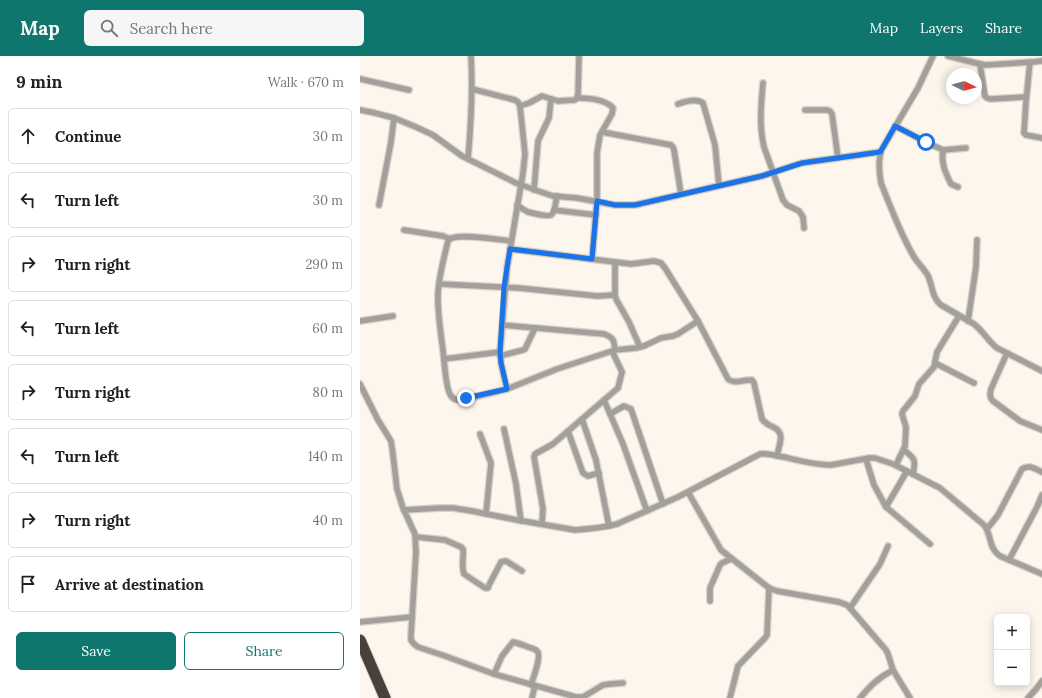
<!DOCTYPE html>
<html lang="en">
<head>
<meta charset="utf-8">
<style>
  body { margin:0; font-family:Lora,serif; background:#f6f6f6; color:#222 }
  .controls { position:absolute; right:12px; bottom:12px; display:grid; overflow:hidden; border-radius:6px; box-shadow:0 2px 10px #0003 }
  .controls button { width:36px; height:36px; display:grid; place-items:center; padding:0; border:0; border-bottom:1px solid #e0e0e0; background:#fff; color:#222; font:20px sans-serif }
  .compass { position:absolute; left:586px; top:12px; width:36px; height:36px; border-radius:50%; background:#fff; box-shadow:0 2px 10px #0003; rotate:95deg }
  .stop { position:absolute; width:12px; height:12px; margin:-9px; border:3px solid #1a73e8; border-radius:50%; background:#fff }
  .stop.end { background:#1a73e8; border-color:#fff; box-shadow:0 1px 4px #0008 }
  .list { margin:0; padding:0; list-style:none }
  h2 { display:flex; justify-content:space-between; align-items:center; height:52px; margin:0; padding:0 16px; font-size:17px }
  h2 small { font-size:13px; font-weight:400; color:#767676 }
  .list li { display:grid; grid-template-columns:26px 1fr auto; gap:12px; align-items:center; box-sizing:border-box; height:56px; margin:0 8px 8px; padding:0 8px; border:1px solid #e0e0e0; border-radius:6px }
  .list b { display:block; font-size:15px; white-space:nowrap }
  .list em { font-size:13px; font-style:normal; color:#767676 }
  .actions { display:flex; gap:8px; padding:12px 16px }
  .actions a { flex:1; padding:9px 0; border:1px solid #0f766e; border-radius:6px; text-align:center; font-size:14px; color:#0f766e }
  .actions .main { background:#0f766e; color:#fff }
  .icon { flex:none; width:22px; height:22px; fill:none; stroke:currentColor; stroke-width:2; stroke-linecap:round; stroke-linejoin:round }
  .map { position:relative; flex:none; width:682px; height:642px; overflow:hidden }
  header { display:flex; align-items:center; gap:24px; box-sizing:border-box; height:56px; padding:0 20px; background:#0f766e; color:#fff }
  header strong { font-size:19px }
  nav { display:flex; gap:22px; margin-inline-start:auto; font-size:14px }
  .search { width:280px; height:36px; background:#f6f6f6; display:flex; align-items:center; gap:10px; box-sizing:border-box; padding:0 14px; border-radius:6px; color:#767676; font-size:15px }
  main { display:flex }
  aside { flex:1; background:#fff }
  .map>svg:first-child { display:block }
  .lines { fill:none; stroke-linecap:round; stroke-linejoin:round }
  .street-casing { stroke:#d9d2ca; stroke-width:8 }
  .highway-casing { stroke:#d9d2ca; stroke-width:13 }
  .street { stroke:#a3a09c; stroke-width:5.5 }
  .highway { stroke:#46413a; stroke-width:11 }
  .route { stroke:#1a73e8; stroke-width:5 }
</style>
</head>
<body>
<header>
<strong>Map</strong>
<div class="search"><svg class="icon" aria-label="search" viewBox="0 0 24 24"><circle cx="10" cy="10" r="6"/><path d="M15 15l6 6"/></svg>Search here</div>
<nav><a>Map</a><a>Layers</a><a>Share</a></nav>
</header>
<main>
<aside>
<h2>9 min<small>Walk · 670 m</small></h2>
<ul class="list">
<li><svg class="icon" aria-label="ahead" viewBox="0 0 24 24"><path d="M12 20V5M6 11l6-6 6 6"/></svg><div><b>Continue</b></div><em>30 m</em></li>
<li><svg class="icon" aria-label="left" viewBox="0 0 24 24"><path d="M17 20v-9H6M10 6l-5 5 5 5"/></svg><div><b>Turn left</b></div><em>30 m</em></li>
<li><svg class="icon" aria-label="right" viewBox="0 0 24 24"><path d="M7 20v-9h11M14 6l5 5-5 5"/></svg><div><b>Turn right</b></div><em>290 m</em></li>
<li><svg class="icon" aria-label="left" viewBox="0 0 24 24"><path d="M17 20v-9H6M10 6l-5 5 5 5"/></svg><div><b>Turn left</b></div><em>60 m</em></li>
<li><svg class="icon" aria-label="right" viewBox="0 0 24 24"><path d="M7 20v-9h11M14 6l5 5-5 5"/></svg><div><b>Turn right</b></div><em>80 m</em></li>
<li><svg class="icon" aria-label="left" viewBox="0 0 24 24"><path d="M17 20v-9H6M10 6l-5 5 5 5"/></svg><div><b>Turn left</b></div><em>140 m</em></li>
<li><svg class="icon" aria-label="right" viewBox="0 0 24 24"><path d="M7 20v-9h11M14 6l5 5-5 5"/></svg><div><b>Turn right</b></div><em>40 m</em></li>
<li><svg class="icon" aria-label="arrive" viewBox="0 0 24 24"><path d="M6 21V4h12l-3 4 3 4H6"/></svg><div><b>Arrive at destination</b></div></li>
</ul>
<div class="actions"><a class="main">Save</a><a>Share</a></div>
</aside>
<div class="map">
<svg width="682" height="642" viewBox="0 0 682 642">
  <rect width="100%" height="100%" fill="#fdf6ed"/>
  <g class="lines">
    <defs>
      <g id="street">
        <path d="M573,0l-15,32 -36,61c-4,10 -3,23 -1,34 10,25 19,50 33,74 4,6 9,11 13,17 6,10 4,23 14,31l33,19c9,7 14,17 23,24l45,23"/>
        <path d="M588,0l28,7 9,2 48,-3 9,-1"/>
        <path d="M670,6l-4,40 -2,31 2,2 16,3"/>
        <path d="M620,8l5,32 2,2 3,1 36,-2"/>
        <path d="M0,23l49,11"/>
        <path d="M403,27c-2,22 -4,43 1,64l19,53 4,5 12,6 4,6 1,11"/>
        <path d="M112,33l43,11 3,2 2,4 5,48 -2,19 -16,95 -7,84 1,11 6,26"/>
        <path d="M217,42c11,0 28,1 36,10l-1,6 -12,21 -3,18v48l-5,58"/>
        <path d="M318,48c8,-3 18,-6 25,-1l12,42 4,40"/>
        <path d="M160,50l9,-3 13,-7 16,5 17,-1 2,-2 1,-4 1,-38"/>
        <path d="M0,54l15,3 19,5 22,9 17,8 29,21 54,27 28,10 9,3 24,2 38,7h20l127,-29 40,-13 78,-11"/>
        <path d="M445,54h22l3,1 2,3 6,44"/>
        <path d="M535,70l31,16 17,8 23,-2"/>
        <path d="M242,76l69,13 2,2 1,3 7,44"/>
        <path d="M583,94c-2,13 2,22 8,34l7,3"/>
        <path d="M108,103c3,-34 5,-68 3,-103"/>
        <path d="M174,134l4,-49 11,-23 2,-19"/>
        <path d="M19,149l12,-63 3,-24"/>
        <path d="M157,149c4,3 7,5 11,7 4,1 20,5 23,3 4,-2 5,-15 6,-19"/>
        <path d="M194,154l42,5"/>
        <path d="M44,174l39,6 7,3"/>
        <path d="M151,185c-11,-1 -53,-8 -61,-2 -1,0 -1,1 -2,2 -4,17 -9,34 -10,52 -1,22 4,45 6,67 1,9 2,29 7,36 3,4 6,4 11,4l45,-11 50,-20 58,-19 21,-2 8,-2 17,-8 12,-2 5,-2 20,-13"/>
        <path d="M150,193l121,15 23,-3 7,2 4,5 33,53 30,58c7,6 16,0 24,1l2,3 8,36c3,4 6,6 11,8 13,6 6,17 4,29"/>
        <path d="M255,206v33l1,4 13,23 11,25"/>
        <path d="M79,228l80,4 78,8 18,-1"/>
        <path d="M0,265l33,-5"/>
        <path d="M608,265l8,-54 1,-27"/>
        <path d="M142,269l102,9c10,4 10,6 11,16"/>
        <path d="M647,297l-16,36c-1,5 -2,8 2,12l27,20 22,9"/>
        <path d="M140,300l23,-6 2,-1 10,-21"/>
        <path d="M84,303l56,-7"/>
        <path d="M575,307l39,20"/>
        <path d="M0,328l18,36 13,21 2,14 4,34 6,19 12,26 1,18 -5,83v5l3,4 4,3 27,9 49,18 82,23h7l20,-12 7,-1 13,-1"/>
        <path d="M244,344l19,44 24,67"/>
        <path d="M250,358l14,-8 7,3 32,95"/>
        <path d="M222,363l14,41 13,66"/>
        <path d="M144,373l12,55 5,37"/>
        <path d="M208,375l15,42 5,3 11,-3"/>
        <path d="M120,378l11,29 -5,51"/>
        <path d="M544,394c11,9 12,9 9,24"/>
        <path d="M506,403l8,26 12,22 44,37"/>
        <path d="M536,409l9,-19 1,-19 -4,-13 1,-3 12,-15 4,-12 15,-17 3,-15 22,-36"/>
        <path d="M328,436l33,58 48,38 8,3 62,11 8,3 3,3 36,42 2,4 5,16 17,28"/>
        <path d="M526,451l21,-36"/>
        <path d="M44,454l36,-2h13l19,3 45,9 58,10c14,-1 28,-2 42,-6l61,-27 82,-43c8,-1 16,2 24,3 16,4 31,8 47,8l38,-7h6l18,6 47,24 44,37c8,10 4,23 16,31l42,18"/>
        <path d="M182,468l1,-15 -9,-52 1,-3 18,-10 65,-56 4,-16 -10,-21"/>
        <path d="M627,473l11,-14 24,-46c7,-5 13,0 20,3"/>
        <path d="M56,481l29,3 16,7 2,2c1,8 -2,17 1,25l21,14h3l1,-3 12,-23 5,-1 16,10"/>
        <path d="M649,504l28,-53 5,-12"/>
        <path d="M350,545v-13l10,-23 2,-2 9,-4"/>
        <path d="M490,552l30,-44 8,-18"/>
        <path d="M0,566l52,-5"/>
        <path d="M134,618l8,-18 11,-14c5,1 10,3 15,5 3,1 7,2 9,4 5,5 -4,27 -6,34"/>
        <path d="M172,642l3,-12"/>
        <path d="M370,642l8,-32 27,-28 2,-3 2,-47"/>
        <path d="M500,642c11,-13 18,-20 33,-28"/>
        <path d="M668,642l9,-10 5,-7"/>
      </g>
      <path id="highway" d="M0,584l25,58"/>
    </defs>
    <use href="#street" class="street-casing"/>
    <use href="#highway" class="highway-casing"/>
    <use href="#street" class="street"/>
    <use href="#highway" class="highway"/>
  </g>
  <g class="lines">
    <path class="route" d="M106,342l41,-9 -6,-26 -1,-11 4,-65 6,-38 82,10 5,-58 18,4h20l127,-29 40,-13 78,-11 2,-3 13,-23 31,16"/>
  </g>
</svg>
<div class="controls">
<button>+</button>
<button>−</button>
</div>
<svg class="compass" viewBox="-18 -18 36 36"><path d="M0-13l5 13h-10z" fill="#e53935"/><path d="M0 13l5-13h-10z" fill="#767676"/></svg>
<div class="stop" style="left:566px;top:86px"></div>
<div class="stop end" style="left:106px;top:342px"></div>
</div>
</main>
</body>
</html>
